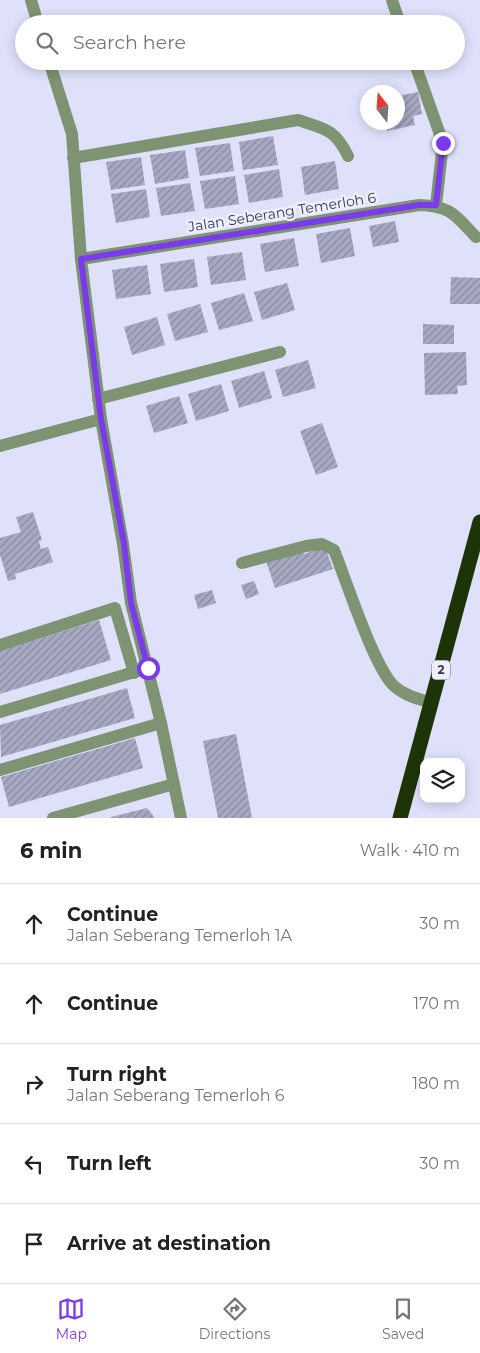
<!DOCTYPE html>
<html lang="en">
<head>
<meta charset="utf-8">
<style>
  body { margin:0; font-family:Montserrat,sans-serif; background:#f6f6f6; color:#222 }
  .controls { position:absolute; right:15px; bottom:15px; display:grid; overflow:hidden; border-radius:10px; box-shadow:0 2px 12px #0003 }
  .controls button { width:45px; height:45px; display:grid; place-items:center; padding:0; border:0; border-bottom:1px solid #e0e0e0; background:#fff; color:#222; font:25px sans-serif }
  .compass { position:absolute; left:360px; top:85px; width:45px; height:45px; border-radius:50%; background:#fff; box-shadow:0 2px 12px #0003; rotate:343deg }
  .stop { position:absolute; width:15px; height:15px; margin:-11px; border:4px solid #7c3aed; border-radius:50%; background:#fff }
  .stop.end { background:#7c3aed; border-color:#fff; box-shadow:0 1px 5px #0008 }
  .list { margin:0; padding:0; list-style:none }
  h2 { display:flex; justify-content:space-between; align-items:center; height:65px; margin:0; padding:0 20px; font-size:21px }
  h2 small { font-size:16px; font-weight:400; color:#767676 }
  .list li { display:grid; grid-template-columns:32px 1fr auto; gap:15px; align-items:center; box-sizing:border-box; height:80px; padding:0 20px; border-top:1px solid #e0e0e0 }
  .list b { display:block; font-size:19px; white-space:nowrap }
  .list p { margin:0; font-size:16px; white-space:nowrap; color:#767676 }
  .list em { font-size:16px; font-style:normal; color:#767676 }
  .icon { flex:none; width:28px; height:28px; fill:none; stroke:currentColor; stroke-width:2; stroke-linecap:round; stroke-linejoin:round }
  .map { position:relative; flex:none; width:480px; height:818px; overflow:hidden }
  .search { position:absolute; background:#fff; box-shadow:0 2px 12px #0003; left:15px; right:15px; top:15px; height:55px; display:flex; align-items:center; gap:12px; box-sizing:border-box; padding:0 18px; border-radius:28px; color:#767676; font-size:19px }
  .sheet { height:465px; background:#fff }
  nav { display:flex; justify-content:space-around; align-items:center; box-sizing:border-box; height:70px; border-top:1px solid #e0e0e0; background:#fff; font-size:14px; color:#767676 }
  nav a { display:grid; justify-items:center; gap:2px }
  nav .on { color:#7c3aed }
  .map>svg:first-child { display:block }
  .building { fill:url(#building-hatch) }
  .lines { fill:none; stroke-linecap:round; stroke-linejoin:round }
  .minor { stroke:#7e9371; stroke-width:12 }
  .highway { stroke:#1d3409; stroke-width:15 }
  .route { stroke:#7c3aed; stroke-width:6 }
  .labels { text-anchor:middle; stroke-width:5; stroke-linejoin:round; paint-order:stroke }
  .shield { fill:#eeefff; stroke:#6f707c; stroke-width:1 }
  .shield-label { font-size:12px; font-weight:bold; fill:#393a44 }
  .street-label { font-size:14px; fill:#393a44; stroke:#eeefff }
</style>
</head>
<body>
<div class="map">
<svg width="480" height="818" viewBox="0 0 480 818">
  <defs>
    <pattern id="building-hatch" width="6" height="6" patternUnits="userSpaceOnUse" patternTransform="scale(1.25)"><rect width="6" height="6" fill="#a6a9c1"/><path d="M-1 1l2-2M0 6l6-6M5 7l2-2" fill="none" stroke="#888b9e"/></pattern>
  </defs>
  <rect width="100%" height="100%" fill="#dfe1fb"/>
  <g class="building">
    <path d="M418,92l4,22 -9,2 2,9 -28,6 -2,-9h13v-26z"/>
    <path d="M273,136l5,29 -35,5 -4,-28z"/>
    <path d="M230,143l4,28 -34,5 -5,-28z"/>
    <path d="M185,150l4,28 -34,6 -5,-29z"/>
    <path d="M141,157l4,28 -34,5 -5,-28z"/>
    <path d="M335,161l4,28 -34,6 -4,-28z"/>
    <path d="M279,169l4,28 -34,6 -5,-28z"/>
    <path d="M235,176l4,28 -34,5 -5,-28z"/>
    <path d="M190,183l5,28 -34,5 -5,-28z"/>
    <path d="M146,189l4,28 -34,6 -5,-29z"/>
    <path d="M395,221l4,21 -26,5 -4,-21z"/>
    <path d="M350,228l5,28 -34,7 -5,-29z"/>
    <path d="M294,238l5,28 -34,6 -5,-28z"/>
    <path d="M242,252l4,28 -35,5 -4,-28z"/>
    <path d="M194,259l4,28 -34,5 -4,-28z"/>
    <path d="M147,265l4,29 -35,5 -4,-29z"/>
    <path d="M451,277l29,1v26h-30z"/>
    <path d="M287,283l8,27 -33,10 -8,-28z"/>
    <path d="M244,293l9,28 -34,9 -8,-27z"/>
    <path d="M200,304l8,28 -33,9 -8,-27z"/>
    <path d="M157,317l8,28 -33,10 -8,-28z"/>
    <path d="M423,324l31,1v19h-31z"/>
    <path d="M466,352l1,33 -10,1 1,8 -33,1 -1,-42z"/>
    <path d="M308,360l8,28 -33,9 -8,-27z"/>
    <path d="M264,371l8,27 -33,10 -8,-27z"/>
    <path d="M221,384l8,27 -33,10 -8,-27z"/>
    <path d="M179,396l9,27 -34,10 -8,-27z"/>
    <path d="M322,423l16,44 -22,8 -16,-44z"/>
    <path d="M33,512l9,28 -3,1 2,8 7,-2 5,15 -38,12 1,5 -8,2 -8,-26v-17l21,-6 -5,-15z"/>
    <path d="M325,547l8,22 -58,19 -9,-27 36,-12 2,5z"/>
    <path d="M254,581l5,13 -13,5 -5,-14z"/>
    <path d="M212,590l4,13 -18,6 -4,-14z"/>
    <path d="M99,620l12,40 -111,34v-43z"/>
    <path d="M127,688l8,30 -134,39 -1,-32z"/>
    <path d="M236,734l16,84h-34l-15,-77z"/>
    <path d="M135,738l8,30 -134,39 -8,-30z"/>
    <path d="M147,808l8,10h-44v-1z"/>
  </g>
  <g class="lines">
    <g class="minor">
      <path d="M31,0l7,24"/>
      <path d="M392,0l8,24"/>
      <path d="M49,61l23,73 9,125 20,160 22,125 8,59 30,120 20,95"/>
      <path d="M414,61l29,82 -7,62"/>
      <path d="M73,158l225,-38c27,9 37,9 50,36"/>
      <path d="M81,259l338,-54c32,1 36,10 57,32"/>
      <path d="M98,399l182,-47"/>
      <path d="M0,446l101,-27"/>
      <path d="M242,563l64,-17 16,-2 12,6c12,30 40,117 60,136 11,10 25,13 38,17"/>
      <path d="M0,645l115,-37 19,65"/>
      <path d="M0,712l141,-42"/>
      <path d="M0,770l161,-47"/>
      <path d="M53,818l121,-34"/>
    </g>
    <path class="highway" d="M400,818l80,-296"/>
  </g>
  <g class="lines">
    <path class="route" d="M148,668l-17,-65 -7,-59 -23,-125 -20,-160 338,-54h17l7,-62"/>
  </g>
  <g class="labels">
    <rect class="shield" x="432" y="660.5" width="18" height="19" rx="4"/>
    <g class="shield-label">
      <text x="441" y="674">2</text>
    </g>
    <g class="street-label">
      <text transform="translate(282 212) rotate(-9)" y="5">Jalan Seberang Temerloh 6</text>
    </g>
  </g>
</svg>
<div class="controls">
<button><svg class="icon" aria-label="layers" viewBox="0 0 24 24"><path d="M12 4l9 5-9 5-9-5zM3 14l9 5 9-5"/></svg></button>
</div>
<svg class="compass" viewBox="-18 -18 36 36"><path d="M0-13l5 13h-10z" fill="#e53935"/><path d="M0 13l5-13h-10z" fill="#767676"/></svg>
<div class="stop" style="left:148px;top:668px"></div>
<div class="stop end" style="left:443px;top:143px"></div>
<div class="search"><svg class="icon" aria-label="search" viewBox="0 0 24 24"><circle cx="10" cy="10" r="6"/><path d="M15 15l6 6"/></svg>Search here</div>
</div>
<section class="sheet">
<h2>6 min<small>Walk · 410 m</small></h2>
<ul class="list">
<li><svg class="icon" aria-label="ahead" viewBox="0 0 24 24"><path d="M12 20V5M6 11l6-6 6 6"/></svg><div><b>Continue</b><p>Jalan Seberang Temerloh 1A</p></div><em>30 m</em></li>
<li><svg class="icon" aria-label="ahead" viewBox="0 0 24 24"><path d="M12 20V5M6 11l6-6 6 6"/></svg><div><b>Continue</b></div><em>170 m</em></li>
<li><svg class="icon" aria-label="right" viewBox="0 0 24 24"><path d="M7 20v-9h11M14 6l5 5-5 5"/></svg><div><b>Turn right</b><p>Jalan Seberang Temerloh 6</p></div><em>180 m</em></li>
<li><svg class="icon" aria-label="left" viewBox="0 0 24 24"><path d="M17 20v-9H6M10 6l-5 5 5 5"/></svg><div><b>Turn left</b></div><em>30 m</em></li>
<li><svg class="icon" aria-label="arrive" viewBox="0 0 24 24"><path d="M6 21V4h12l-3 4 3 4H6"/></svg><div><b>Arrive at destination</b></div></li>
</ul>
</section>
<nav>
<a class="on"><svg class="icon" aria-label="map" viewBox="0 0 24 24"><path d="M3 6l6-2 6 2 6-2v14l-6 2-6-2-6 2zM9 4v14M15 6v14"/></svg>Map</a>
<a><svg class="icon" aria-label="directions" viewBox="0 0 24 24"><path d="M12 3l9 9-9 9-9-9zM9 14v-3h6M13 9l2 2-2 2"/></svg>Directions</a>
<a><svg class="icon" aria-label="saved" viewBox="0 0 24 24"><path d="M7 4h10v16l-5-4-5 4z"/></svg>Saved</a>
</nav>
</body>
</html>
